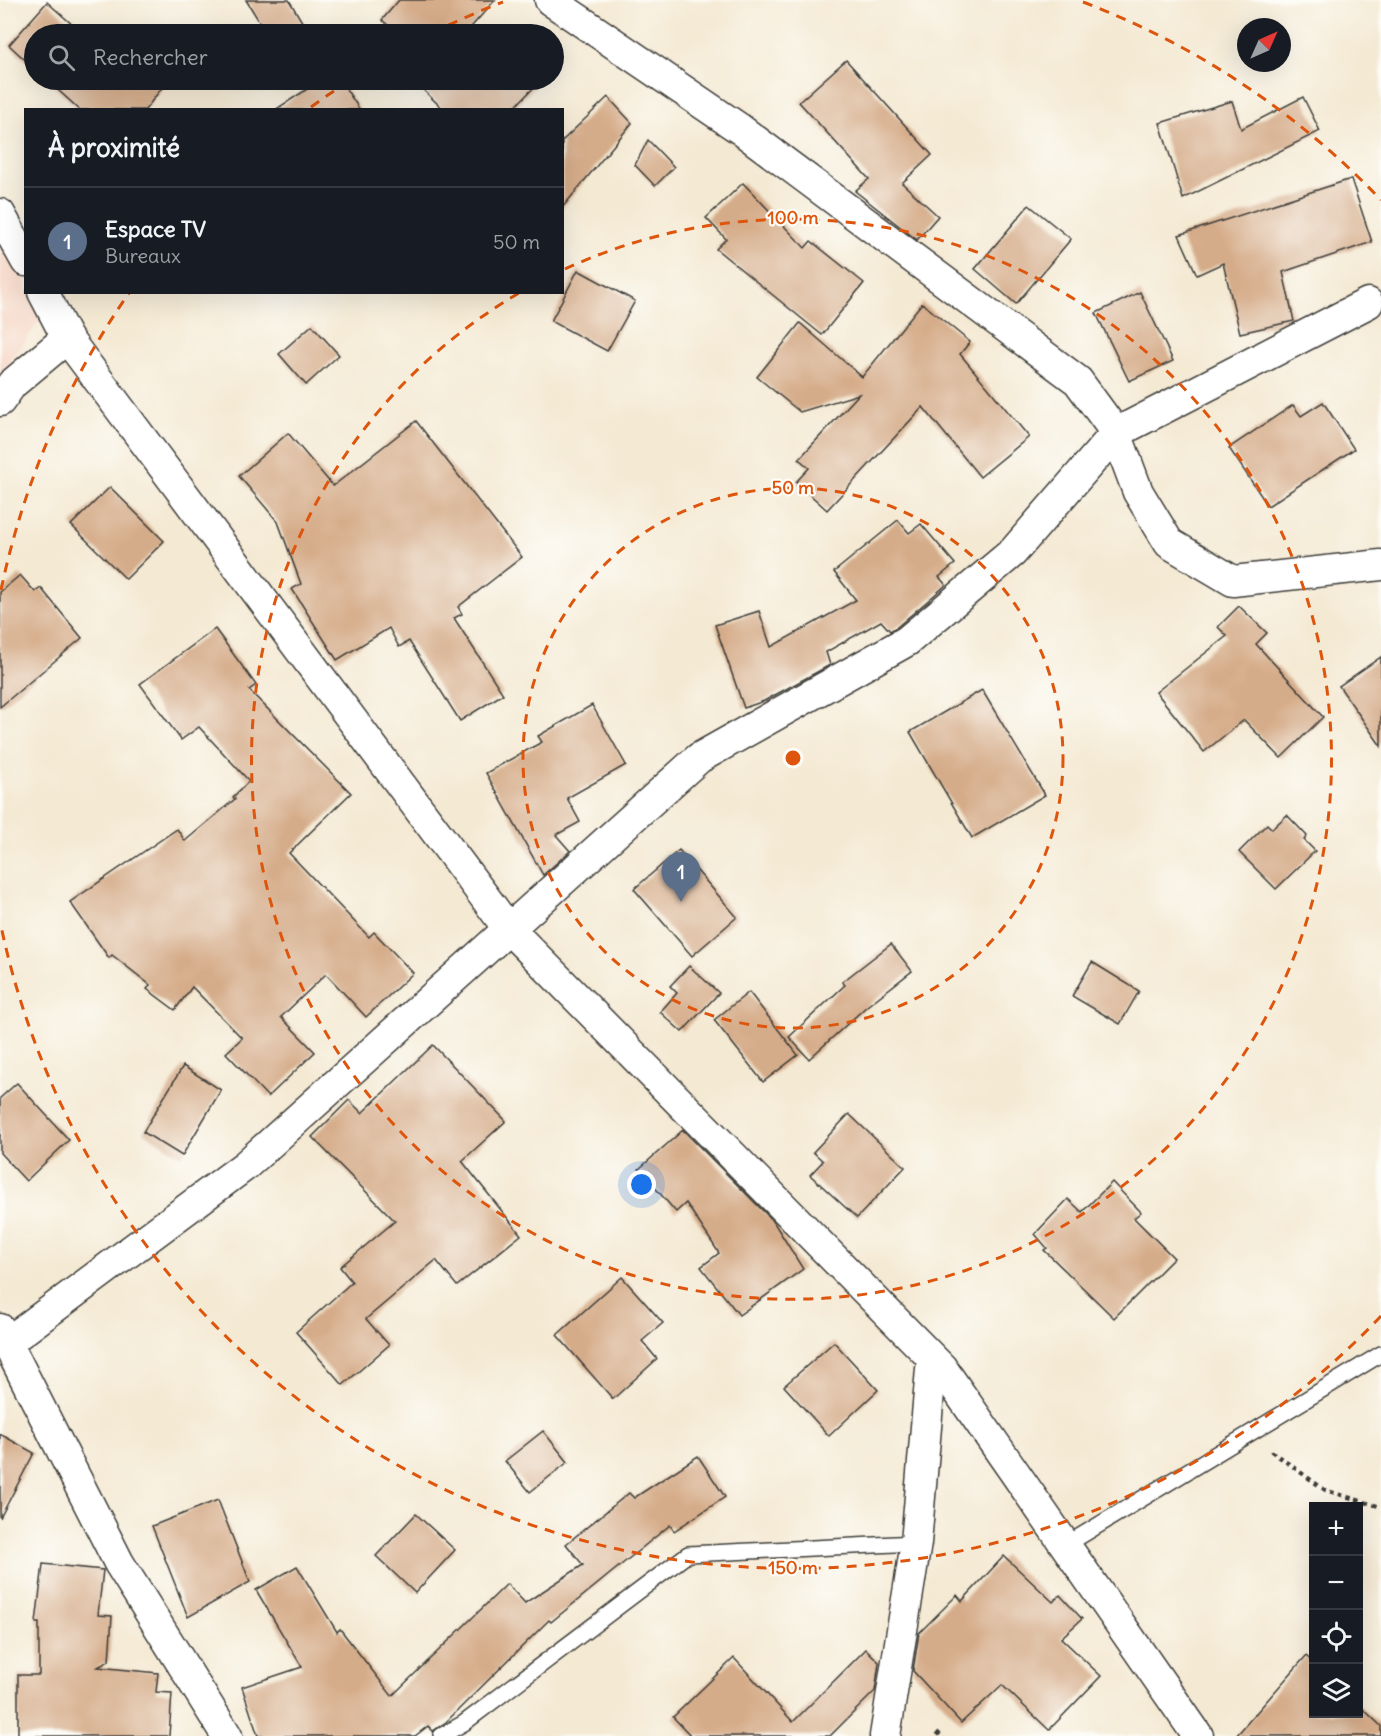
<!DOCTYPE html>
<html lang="fr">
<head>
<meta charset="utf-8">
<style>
  body { margin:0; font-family:Delius,sans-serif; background:#242831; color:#f1f3f6 }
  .controls { position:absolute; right:18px; bottom:18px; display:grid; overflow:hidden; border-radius:0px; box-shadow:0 6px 24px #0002 }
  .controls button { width:54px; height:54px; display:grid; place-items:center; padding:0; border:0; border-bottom:2px solid #363941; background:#171b24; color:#f1f3f6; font:30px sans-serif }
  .compass { position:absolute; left:1237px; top:18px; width:54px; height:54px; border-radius:50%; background:#171b24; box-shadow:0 6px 24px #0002; rotate:45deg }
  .you { position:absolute; left:642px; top:1185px; width:21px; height:21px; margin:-15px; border:4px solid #fff; border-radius:50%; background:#1a73e8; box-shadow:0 0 0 9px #1a73e833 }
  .badge { display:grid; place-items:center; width:39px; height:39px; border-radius:50%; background:#db2777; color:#fff; font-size:20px; font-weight:700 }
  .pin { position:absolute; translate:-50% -50px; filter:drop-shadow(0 2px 3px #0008) }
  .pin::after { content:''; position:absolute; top:32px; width:21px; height:18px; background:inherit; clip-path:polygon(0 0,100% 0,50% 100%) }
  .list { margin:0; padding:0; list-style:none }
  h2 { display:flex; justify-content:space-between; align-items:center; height:78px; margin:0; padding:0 24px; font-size:26px }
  h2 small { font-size:20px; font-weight:400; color:#9ea1a6 }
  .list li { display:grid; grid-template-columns:39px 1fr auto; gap:18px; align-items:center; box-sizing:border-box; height:108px; padding:0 24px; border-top:2px solid #363941 }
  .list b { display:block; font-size:22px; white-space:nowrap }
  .list p { margin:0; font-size:20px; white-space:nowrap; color:#9ea1a6 }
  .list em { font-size:20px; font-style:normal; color:#9ea1a6 }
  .icon { flex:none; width:33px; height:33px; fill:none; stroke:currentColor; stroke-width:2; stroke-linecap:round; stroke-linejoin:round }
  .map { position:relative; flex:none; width:1381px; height:1736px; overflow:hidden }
  .search { position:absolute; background:#171b24; box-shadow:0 6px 24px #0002; left:24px; top:24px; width:540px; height:66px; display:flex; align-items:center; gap:15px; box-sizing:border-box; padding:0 21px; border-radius:33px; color:#9ea1a6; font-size:22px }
  .panel { position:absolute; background:#171b24; box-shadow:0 6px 24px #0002; left:24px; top:108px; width:540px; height:186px; border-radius:0px }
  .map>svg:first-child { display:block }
  .built { fill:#f5d3c1 }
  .building { fill:#d5ac89 }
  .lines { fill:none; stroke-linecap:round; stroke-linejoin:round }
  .service-casing { stroke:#3c3b37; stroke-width:18 }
  .minor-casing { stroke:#3c3b37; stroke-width:33 }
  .path { stroke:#3c3b37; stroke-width:4; stroke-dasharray:4.5 4.5; stroke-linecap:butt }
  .service { stroke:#fff; stroke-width:15 }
  .minor { stroke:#fff; stroke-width:30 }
  .ring { fill:none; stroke:#de560d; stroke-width:3; stroke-dasharray:10 8 }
  .centre { fill:#de560d; stroke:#fdfcf7; stroke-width:3 }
  .ring-label { font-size:18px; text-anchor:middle; font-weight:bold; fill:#de560d; stroke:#fdfcf7; stroke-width:4.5; stroke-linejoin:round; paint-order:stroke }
</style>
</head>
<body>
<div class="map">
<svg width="1381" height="1736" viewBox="0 0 1381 1736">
  <rect width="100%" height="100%" fill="#fdfcf7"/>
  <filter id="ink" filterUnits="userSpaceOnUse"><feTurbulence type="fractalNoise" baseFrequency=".0167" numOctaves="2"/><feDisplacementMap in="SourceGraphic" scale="12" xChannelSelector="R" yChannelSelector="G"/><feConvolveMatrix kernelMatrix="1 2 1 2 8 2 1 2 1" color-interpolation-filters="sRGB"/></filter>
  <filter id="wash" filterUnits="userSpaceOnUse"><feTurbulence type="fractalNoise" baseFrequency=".008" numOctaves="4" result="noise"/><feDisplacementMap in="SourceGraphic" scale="24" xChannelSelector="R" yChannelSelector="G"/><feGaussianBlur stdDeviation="1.35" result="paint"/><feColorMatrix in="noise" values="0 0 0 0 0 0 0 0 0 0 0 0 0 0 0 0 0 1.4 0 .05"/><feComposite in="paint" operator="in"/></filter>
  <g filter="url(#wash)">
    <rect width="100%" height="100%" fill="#f4e9d3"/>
    <path class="built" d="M0,235l25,44 1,13 7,1 12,20 -45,64z"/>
    <g id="blocks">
      <g class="building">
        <path d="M246,0h43l15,25 -14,9h-23z"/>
        <path d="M399,0h96l-30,34h-66l-17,-14z"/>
        <path d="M47,2l36,32h-49v34l-25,-23z"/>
        <path d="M846,60l86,95 -30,28 36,33 -21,24 -62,-49 14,-12 -70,-77z"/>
        <path d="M47,80h121l-23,30h-65z"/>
        <path d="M321,80h19l20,30h-85z"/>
        <path d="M413,80h128l-29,30h-68z"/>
        <path d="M608,97l24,26 -70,85v-67z"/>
        <path d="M1303,97l17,34 -137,68 -23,-76 72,-22 9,28z"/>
        <path d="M648,140l26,27 -19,19 -20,-21z"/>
        <path d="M1351,179l21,63 -89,30 11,49 -54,12 -17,-70 -26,12 -18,-40z"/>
        <path d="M743,183l62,65 6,-7 53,42 -42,52 -106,-86 10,-10 -20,-21z"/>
        <path d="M1029,205l42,34 -55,65 -41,-35z"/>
        <path d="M578,270l57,31 -28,50 -56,-30z"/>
        <path d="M1140,292l33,69 -44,20 -33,-68z"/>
        <path d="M922,303l48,39 -10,12 69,83 -49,40 -57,-70 -96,103 -31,-28 13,-14 -10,-9 60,-65 -59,18 -43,-35 43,-54 62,54z"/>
        <path d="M312,325l27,30 -33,30 -27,-31z"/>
        <path d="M1323,402l31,47 -86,57 -39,-58 64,-43 8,11z"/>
        <path d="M416,421l106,136 -64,50 4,7 -8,4 49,76 -43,27 -51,-80 -10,6 -10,-19 -52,32 -45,-71 9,-5 -23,-62 -39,-46 49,-43 45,53z"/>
        <path d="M110,487l54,54 -38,38 -55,-54z"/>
        <path d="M898,520l11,13 12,-9 34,40 -16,13 7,8 -49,42 -7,4 -9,-10 -55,31 4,13 -66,36 -20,7 -29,-83 44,-14 12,36 85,-47 -22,-28z"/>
        <path d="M20,575l15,17 6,-4 41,50 -82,69v-115z"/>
        <path d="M1239,606l28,27 -11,11 67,73 -42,41 -37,-38 -40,32 -48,-60 71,-56 -9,-9z"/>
        <path d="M215,629l41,56 -7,5 102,103 -62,60 80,84 5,-5 39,41 -47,44 -40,-43 -45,43 34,35 -47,45 -42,-44 16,-15 -50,-51 -17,23 -28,-21 3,-4 -38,-30 -3,3 -39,-56 107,-73 8,12 50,-42 -2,-2 16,-16 -50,-54 -18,13 -41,-56z"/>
        <path d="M1381,657v89l-42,-60z"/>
        <path d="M982,690l63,105 -73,43 -62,-106z"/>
        <path d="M592,705l34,60 -59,33 13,24 -24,13 14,16 -27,24 -57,-102 56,-31 -4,-6z"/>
        <path d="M1287,815l20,21 -3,4 11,11 -39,38 -37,-37 28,-28 5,5z"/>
        <path d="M679,850l58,67 -45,39 -58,-67z"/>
        <path d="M891,944l21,27 -45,35 -58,53 -20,-22 56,-52 -3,-3z"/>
        <path d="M1092,962l47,29 -19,33 -48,-28z"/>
        <path d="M689,966l30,27 -37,39 -22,-20 17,-19 -7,-7z"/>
        <path d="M749,992l49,63 -35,27 -49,-62z"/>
        <path d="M433,1045l73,76 -44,40 59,74 -64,51 -21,-26 -70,59 23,26 -46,40 -47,-53 56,-50 -12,-15 55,-46 -83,-84 37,-37 13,13z"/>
        <path d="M183,1066l38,24 -39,66 -39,-24z"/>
        <path d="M17,1083l52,57 -43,41 -26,-28v-55z"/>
        <path d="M849,1114l56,53 -48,51 -47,-43 13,-14 -10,-9z"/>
        <path d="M683,1130l90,91 30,48 -64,46 -38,-48 18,-14 -33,-50 -10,9 -37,-43z"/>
        <path d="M1112,1182l29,30 -7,6 40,40 -60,60 -70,-68 3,-2 -12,-14 33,-35 14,13z"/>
        <path d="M622,1277l41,46 -21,18 15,18 -44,40 -56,-64z"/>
        <path d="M834,1342l44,48 -49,46 -45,-50z"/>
        <path d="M543,1431l25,31 -38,30 -25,-31z"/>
        <path d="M0,1434l34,19 -34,65z"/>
        <path d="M698,1456l27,41 -51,34 -4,-6 -119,97 -2,-2 -103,102 -13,9 -5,-5 -13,10h-157l-16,-49 60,-20 -46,-77 41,-24 40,66 3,-3 52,67 115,-112 18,19 58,-38 -17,-21 63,-51 5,5z"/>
        <path d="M218,1500l32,82 -62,35 -36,-91z"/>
        <path d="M416,1514l39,36 -40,43 -39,-37z"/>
        <path d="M1004,1556l49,46 7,-7 22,24 -21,19 40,38 -52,54 -47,-45 -41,38 -48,-52 6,-38 38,-38 5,6z"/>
        <path d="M43,1564l60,6 -5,45 14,1 -3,45 -11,6 60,6 -2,19 16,1 -3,43h-151v-61h21v-52h-3z"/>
        <path d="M866,1649l13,13 -4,29 -45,45h-139l-18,-19 61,-59 59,64z"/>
        <path d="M1306,1656l8,7v50h45v-8l22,21v10h-145z"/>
      </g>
    </g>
  </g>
  <g filter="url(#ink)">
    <use href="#blocks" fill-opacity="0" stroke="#3c3b37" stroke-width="1.5"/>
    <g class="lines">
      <defs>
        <g id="service">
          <path d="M1064,1546l317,-192"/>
          <path d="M441,1736l23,-13 224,-169 228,-11"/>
        </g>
        <g id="minor">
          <path d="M550,0l190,129 338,252 38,52 22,59 31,51 64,38 148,-16"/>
          <path d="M0,214l26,47"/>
          <path d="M43,292l24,46 440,589 435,441 256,368"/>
          <path d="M0,401l12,-17 55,-46"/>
          <path d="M0,1329l119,234 108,173"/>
          <path d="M8,1342l238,-177 453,-407 208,-117 106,-89 103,-119 252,-130"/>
          <path d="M885,1736l31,-193 15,-174 4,-7"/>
        </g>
      </defs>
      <use href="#service" class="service-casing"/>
      <use href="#minor" class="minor-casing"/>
      <g class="path">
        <path d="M1271,1451l54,39 56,17"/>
        <path d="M937,1732l4,4"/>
      </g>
      <use href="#service" class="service"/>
      <use href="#minor" class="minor"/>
    </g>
  </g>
  <g class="ring">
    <circle cx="793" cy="758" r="270"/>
    <path d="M565 269A540 540 0 1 1 519 293"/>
    <path d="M1381 1316A810 810 0 0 1 1 926M1 590A810 810 0 0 1 129 293M311 107A810 810 0 0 1 346 83M432 33A810 810 0 0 1 503 2M1083 2A810 810 0 0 1 1381 200"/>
  </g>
  <circle cx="793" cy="758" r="9" class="centre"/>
  <g class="ring-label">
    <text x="793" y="224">100 m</text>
    <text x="793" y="494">50 m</text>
    <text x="793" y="1574">150 m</text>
  </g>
</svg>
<div class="controls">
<button>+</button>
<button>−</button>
<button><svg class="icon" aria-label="locate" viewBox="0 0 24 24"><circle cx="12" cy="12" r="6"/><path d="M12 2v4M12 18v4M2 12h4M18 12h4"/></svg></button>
<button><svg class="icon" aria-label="layers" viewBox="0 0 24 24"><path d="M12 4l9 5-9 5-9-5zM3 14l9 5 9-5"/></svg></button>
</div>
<svg class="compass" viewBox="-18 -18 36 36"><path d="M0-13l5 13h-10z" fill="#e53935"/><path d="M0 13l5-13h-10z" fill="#9ea1a6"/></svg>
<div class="you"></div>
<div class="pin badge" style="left:681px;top:902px;background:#5c6f8a">1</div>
<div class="search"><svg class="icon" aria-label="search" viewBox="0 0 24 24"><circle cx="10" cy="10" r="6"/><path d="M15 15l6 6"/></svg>Rechercher</div>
<section class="panel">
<h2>À proximité<small></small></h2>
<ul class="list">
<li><span class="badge" style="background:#5c6f8a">1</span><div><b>Espace TV</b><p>Bureaux</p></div><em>50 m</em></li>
</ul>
</section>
</div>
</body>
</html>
